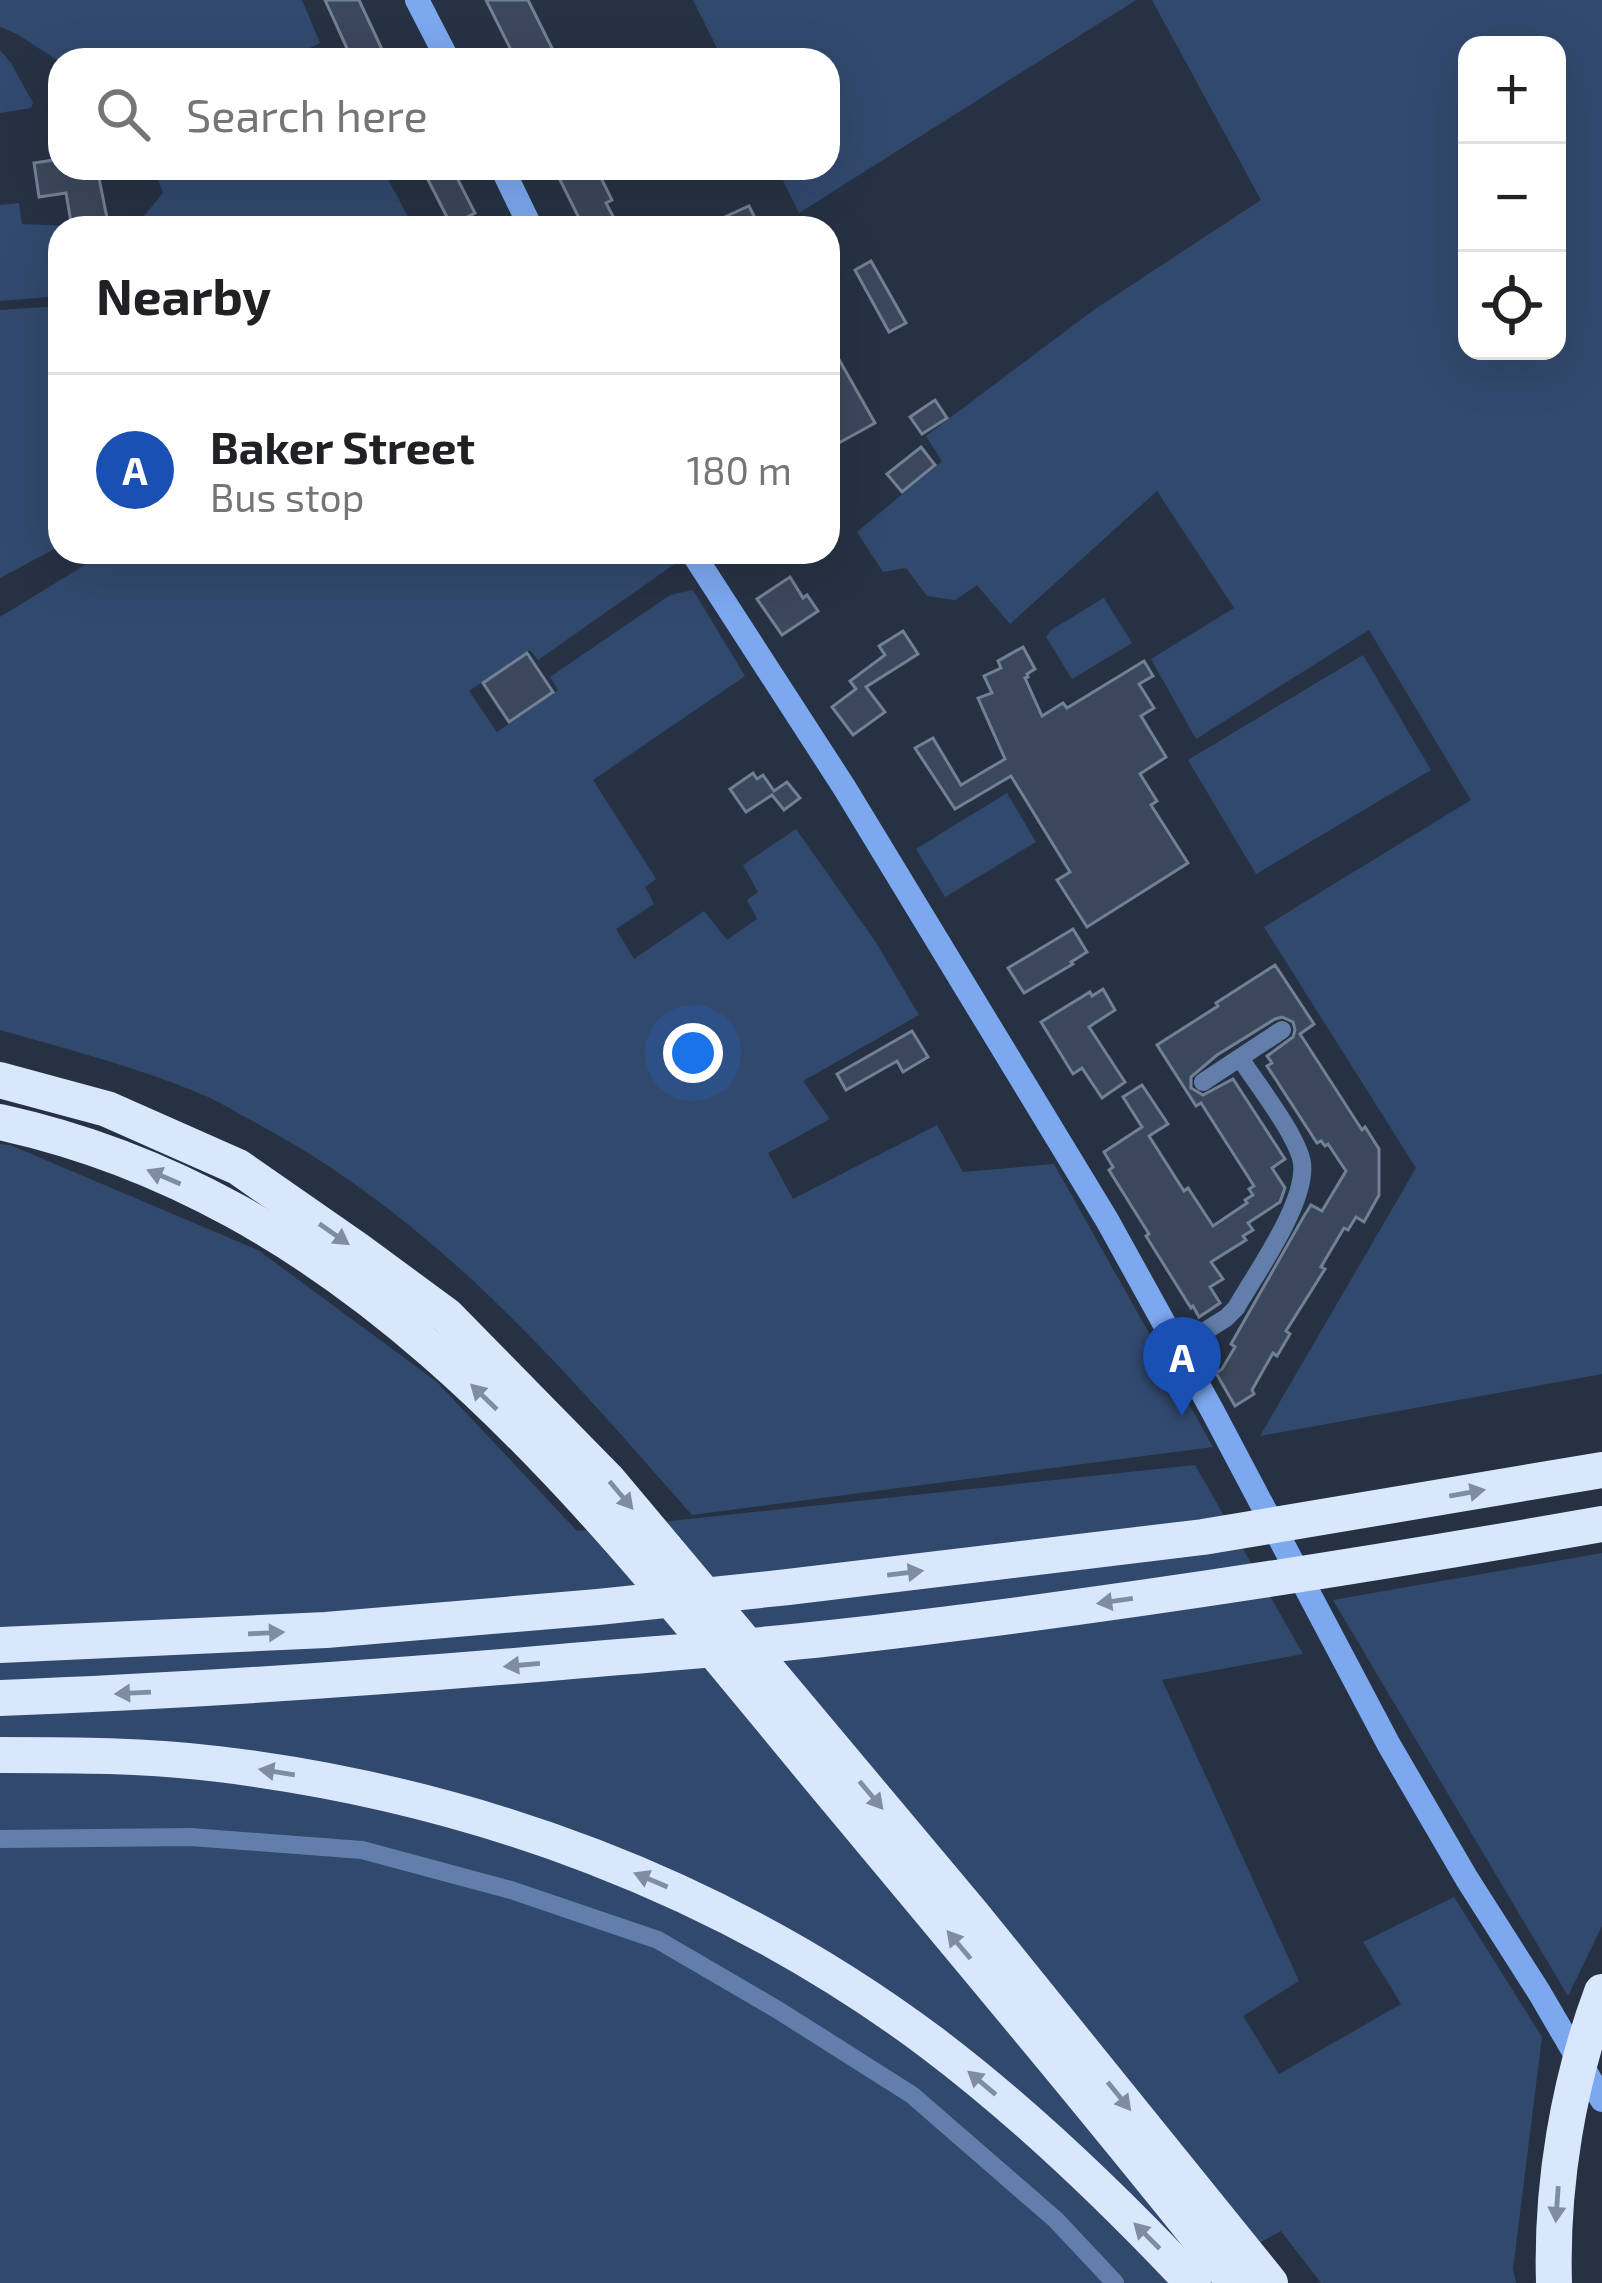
<!DOCTYPE html>
<html lang="en">
<head>
<meta charset="utf-8">
<style>
  body { margin:0; font-family:"Exo 2",sans-serif; background:#f2f2f2; color:#202124 }
  .controls { position:absolute; right:36px; top:36px; display:grid; overflow:hidden; border-radius:24px; box-shadow:0 12px 48px #0002 }
  .controls button { width:108px; height:108px; display:grid; place-items:center; padding:0; border:0; border-bottom:3px solid #e0e0e0; background:#fff; color:#202124; font:60px sans-serif }
  .you { position:absolute; left:693px; top:1053px; width:42px; height:42px; margin:-30px; border:9px solid #fff; border-radius:50%; background:#1a73e8; box-shadow:0 0 0 18px #1a73e833 }
  .badge { display:grid; place-items:center; width:78px; height:78px; border-radius:50%; background:#7a602d; color:#fff; font-size:39px; font-weight:700 }
  .pin { position:absolute; translate:-50% -99px; filter:drop-shadow(0 3px 6px #0008) }
  .pin::after { content:''; position:absolute; top:63px; width:42px; height:36px; background:inherit; clip-path:polygon(0 0,100% 0,50% 100%) }
  .list { margin:0; padding:0; list-style:none }
  h2 { display:flex; justify-content:space-between; align-items:center; height:156px; margin:0; padding:0 48px; font-size:51px }
  h2 small { font-size:39px; font-weight:400; color:#757577 }
  .list li { display:grid; grid-template-columns:78px 1fr auto; gap:36px; align-items:center; box-sizing:border-box; height:192px; padding:0 48px; border-top:3px solid #e0e0e0 }
  .list b { display:block; font-size:45px; white-space:nowrap }
  .list p { margin:0; font-size:39px; white-space:nowrap; color:#757577 }
  .list em { font-size:39px; font-style:normal; color:#757577 }
  .icon { flex:none; width:66px; height:66px; fill:none; stroke:currentColor; stroke-width:2; stroke-linecap:round; stroke-linejoin:round }
  .map { position:relative; flex:none; width:1602px; height:2283px; overflow:hidden }
  .search { position:absolute; background:#fff; box-shadow:0 12px 48px #0002; left:48px; top:48px; width:792px; height:132px; display:flex; align-items:center; gap:30px; box-sizing:border-box; padding:0 42px; border-radius:36px; color:#757577; font-size:45px }
  .panel { position:absolute; background:#fff; box-shadow:0 12px 48px #0002; left:48px; top:216px; width:792px; height:348px; border-radius:36px }
  .map>svg:first-child { display:block }
  .green { fill:#32496e; fill-rule:evenodd }
  .building { fill:#3b475b; stroke:#728095; stroke-width:3 }
  .lines { fill:none; stroke-linecap:round; stroke-linejoin:round }
  .street { stroke:#627eaa; stroke-width:18 }
  .secondary { stroke:#7ca8ef; stroke-width:24 }
  .highway { stroke:#d9e7fd; stroke-width:36 }
  .oneway { fill:#808ca0 }
</style>
</head>
<body>
<div class="map">
<svg width="1602" height="2283" viewBox="0 0 1602 2283">
  <rect width="100%" height="100%" fill="#263244"/>
  <g class="green">
    <path d="M0,0h302l18,43 -12,6 5,11 -253,2 -43,-28 -17,-7z"/>
    <path d="M693,0h443l-337,213 -22,-45h51v-108h-105z"/>
    <path d="M1152,0h450v1374l-342,62 156,-268 -152,-241 207,-127 -102,-170 -173,109 -45,-80 83,-51 -77,-117 -147,133 -33,-39 -22,15 -28,-4 -21,-28 -23,4 -26,-40 85,-71 -16,-25 169,-127 166,-109zM1467,45h90v306h-90z"/>
    <path d="M0,50l11,13 22,40 -2,5 -31,5z"/>
    <path d="M154,168h228l32,60h-269l-1,-12 19,-23z"/>
    <path d="M19,203l3,21 45,2 1,2h-8v68l-60,5v-96z"/>
    <path d="M60,306v240l-60,32v-268z"/>
    <path d="M106,552h564l6,11 -138,97 -8,-10 -61,41 28,41 61,-42 -8,-13 120,-82 23,-5 52,86 -152,104 63,99 -11,8 9,17 -38,25 18,30 70,-48 23,29 30,-21 -10,-19 11,-8 -15,-27 53,-36 79,112 44,74 -116,66 27,38 -62,34 25,46 144,-74 26,47 91,-8 159,283 -521,68c-132,-150 -254,-294 -434,-391 -19,-10 -37,-22 -57,-30 -64,-27 -134,-45 -201,-64v-413z"/>
    <path d="M1104,598l28,45 -60,36 -26,-42 5,-7z"/>
    <path d="M1363,655l68,115 -175,104 -68,-114z"/>
    <path d="M1007,793l29,49 -91,55 -29,-48z"/>
    <path d="M0,1144l10,1 248,105 179,132 140,149 618,-66 108,189 -141,26 137,301 -56,35 36,58 122,-70 -38,-62 91,-45 88,140 -29,232 3,14h-195l-40,-52 -95,52h-1186z"/>
    <path d="M1602,1553v373l-34,70 -235,-396z"/>
  </g>
  <g class="building">
    <path d="M325,0h34l28,60h-23l-3,-7 -10,4z"/>
    <path d="M486,0h42l26,52 -17,8h-21z"/>
    <path d="M60,159v9h37l12,60h-37l-6,-35 -27,4 -5,-34z"/>
    <path d="M422,168h30l23,45 -24,12z"/>
    <path d="M579,168h17l16,32 -6,3 13,25h-35l-25,-50z"/>
    <path d="M749,206l11,22h-58l29,-14z"/>
    <path d="M871,261l35,62 -17,9 -34,-62z"/>
    <path d="M828,340l47,83 -47,26z"/>
    <path d="M935,400l12,18 -25,16 -12,-17z"/>
    <path d="M921,447l14,18 -33,27 -15,-18z"/>
    <path d="M790,577l13,21 4,-3 11,16 -36,24 -25,-36z"/>
    <path d="M903,631l15,23 -52,33 19,25 -32,23 -21,-28 24,-18 -6,-8 35,-26 -6,-9z"/>
    <path d="M1023,647l12,22 -8,5 1,3 -3,1 17,38 21,-13 4,5 77,-47 9,15 -14,8 15,24 -13,8 25,41 -26,17 17,27 -6,4 37,58 -101,64 -30,-47 13,-8 -59,-96 -56,33 -40,-61 18,-10 28,47 44,-26 -27,-61 14,-5 -8,-17 17,-8 -3,-7z"/>
    <path d="M527,653l26,39 -44,30 -26,-39z"/>
    <path d="M753,773l4,6 6,-4 11,16 13,-9 13,16 -16,12 -12,-15 -26,17 -16,-23z"/>
    <path d="M1073,929l14,23 -16,10 2,2 -49,29 -16,-25z"/>
    <path d="M1275,965l39,59 -14,10 62,96 3,-3 14,22v46l-15,27 -8,-5 -8,13 -4,-2 -23,39 4,2 -39,62 4,3 -13,22 -4,-3 -21,37 2,4 -19,12 -19,-33 6,-4 13,-22 -4,-3 73,-128 7,-11 11,6 24,-40 -18,-27 -3,2 -4,-5 -4,2 -50,-77 5,-3 -5,-7 26,-19 2,-7 -2,-8 -11,-5 -7,2 -58,36 -26,22v11l12,7 30,-16 52,80 -13,9 13,20 -5,14 -32,21 5,7 -10,6 3,4 -35,22 12,17 -13,8 10,16 -21,14 -6,-11 -2,2 -45,-72 3,-2 -40,-64 4,-3 -9,-15 38,-25 -19,-30 19,-12 26,39 -19,12 35,55 4,-3 25,38 34,-23 -2,-3 8,-5 -4,-6 5,-3 -53,-83 -5,3 -39,-61 61,-39 -2,-3z"/>
    <path d="M1103,989l12,21 -26,17 36,55 -23,16 -20,-30 -9,6 -32,-52 49,-30 2,4z"/>
    <path d="M912,1031l16,26 -25,15 -6,-11 -51,29 -9,-16z"/>
  </g>
  <g class="lines">
    <g class="street">
      <path d="M1203,1082l79,-52"/>
      <path d="M1178,1348l48,-30 10,-10c20,-35 71,-106 66,-145 -4,-27 -46,-80 -62,-105"/>
      <path d="M0,1839l191,-2 171,13 149,40 147,50 120,70 134,85 144,125 59,63"/>
    </g>
    <g class="secondary">
      <path d="M417,0l31,60"/>
      <path d="M502,168l29,60"/>
      <path d="M692,552l152,235 263,433 105,190 177,335 78,134 72,113 63,108"/>
    </g>
    <g class="highway">
      <path d="M0,1080l107,29 131,58 118,82 91,67 161,164 364,434 298,369"/>
      <path d="M0,1122c374,82 600,393 831,670 136,163 272,325 404,491"/>
      <path d="M0,1645l326,-15 272,-23 190,-20 415,-50 399,-67"/>
      <path d="M0,1698c187,-7 374,-20 561,-36 90,-8 180,-14 270,-24 258,-29 515,-69 771,-114"/>
      <path d="M0,1755c73,0 146,0 218,9 257,31 506,123 714,279 94,71 180,154 261,240"/>
      <path d="M1554,2283c-3,-97 14,-200 48,-291"/>
    </g>
  </g>
  <defs><path id="oneway-solid" d="M-6-.8H1V-3.2L6.5 0L1 3.2V.8H-6Z" transform="scale(3)"/></defs>
  <g class="oneway">
    <use href="#oneway-solid" transform="translate(164 1177) rotate(-157)"/>
    <use href="#oneway-solid" transform="translate(334 1234) rotate(35)"/>
    <use href="#oneway-solid" transform="translate(484 1397) rotate(-136)"/>
    <use href="#oneway-solid" transform="translate(1467 1493) rotate(-10)"/>
    <use href="#oneway-solid" transform="translate(621 1495) rotate(50)"/>
    <use href="#oneway-solid" transform="translate(905 1573) rotate(-7)"/>
    <use href="#oneway-solid" transform="translate(1115 1601) rotate(172)"/>
    <use href="#oneway-solid" transform="translate(266 1633) rotate(-3)"/>
    <use href="#oneway-solid" transform="translate(522 1665) rotate(175)"/>
    <use href="#oneway-solid" transform="translate(133 1693) rotate(177)"/>
    <use href="#oneway-solid" transform="translate(277 1772) rotate(-171)"/>
    <use href="#oneway-solid" transform="translate(871 1795) rotate(50)"/>
    <use href="#oneway-solid" transform="translate(651 1880) rotate(-157)"/>
    <use href="#oneway-solid" transform="translate(959 1945) rotate(-130)"/>
    <use href="#oneway-solid" transform="translate(982 2083) rotate(-140)"/>
    <use href="#oneway-solid" transform="translate(1119 2096) rotate(51)"/>
    <use href="#oneway-solid" transform="translate(1557 2204) rotate(94)"/>
    <use href="#oneway-solid" transform="translate(1147 2236) rotate(-135)"/>
  </g>
</svg>
<div class="controls">
<button>+</button>
<button>−</button>
<button><svg class="icon" aria-label="locate" viewBox="0 0 24 24"><circle cx="12" cy="12" r="6"/><path d="M12 2v4M12 18v4M2 12h4M18 12h4"/></svg></button>
</div>
<div class="you"></div>
<div class="pin badge" style="left:1182px;top:1416px;background:#1a4fb4">A</div>
<div class="search"><svg class="icon" aria-label="search" viewBox="0 0 24 24"><circle cx="10" cy="10" r="6"/><path d="M15 15l6 6"/></svg>Search here</div>
<section class="panel">
<h2>Nearby<small></small></h2>
<ul class="list">
<li><span class="badge" style="background:#1a4fb4">A</span><div><b>Baker Street</b><p>Bus stop</p></div><em>180 m</em></li>
</ul>
</section>
</div>
</body>
</html>
